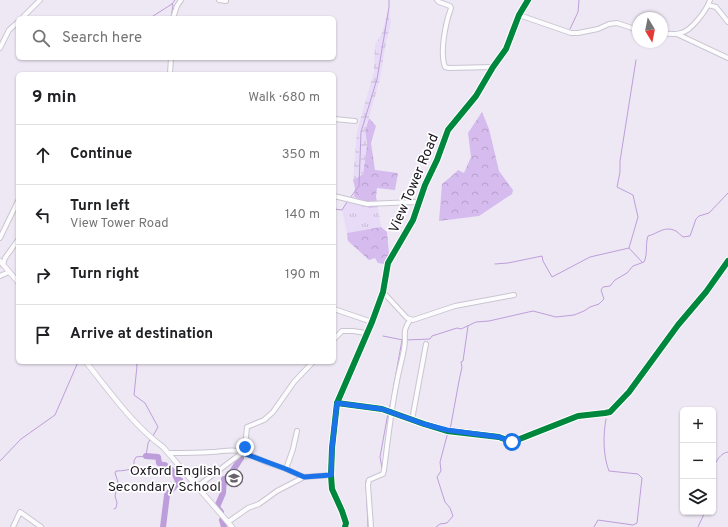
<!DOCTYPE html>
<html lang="en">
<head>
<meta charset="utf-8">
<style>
  body { margin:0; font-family:Overpass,sans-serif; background:#f6f6f6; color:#202124 }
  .controls { position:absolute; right:12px; bottom:12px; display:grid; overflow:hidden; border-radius:6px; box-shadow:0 1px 3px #0004 }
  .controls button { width:36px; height:36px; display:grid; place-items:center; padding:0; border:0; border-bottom:1px solid #e0e0e0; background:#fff; color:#202124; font:20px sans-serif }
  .compass { position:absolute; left:632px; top:12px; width:36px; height:36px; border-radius:50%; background:#fff; box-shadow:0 1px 3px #0004; rotate:170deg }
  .stop { position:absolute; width:12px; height:12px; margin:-9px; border:3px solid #1a73e8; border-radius:50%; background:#fff }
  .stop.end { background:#1a73e8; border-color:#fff; box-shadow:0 1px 4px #0008 }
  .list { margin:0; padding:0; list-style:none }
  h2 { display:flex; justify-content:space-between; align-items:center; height:52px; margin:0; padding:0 16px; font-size:17px }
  h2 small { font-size:13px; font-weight:400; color:#757577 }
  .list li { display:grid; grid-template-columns:26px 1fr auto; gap:12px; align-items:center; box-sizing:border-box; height:60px; padding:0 16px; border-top:1px solid #e0e0e0 }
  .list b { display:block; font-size:15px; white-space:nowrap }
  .list p { margin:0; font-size:13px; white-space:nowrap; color:#757577 }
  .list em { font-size:13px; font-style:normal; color:#757577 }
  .icon { flex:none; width:22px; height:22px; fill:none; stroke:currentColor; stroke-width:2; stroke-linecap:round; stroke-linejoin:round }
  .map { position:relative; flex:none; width:728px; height:527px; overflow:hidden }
  .search { position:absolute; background:#fff; box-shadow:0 1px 3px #0004; left:16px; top:16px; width:320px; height:44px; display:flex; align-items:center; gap:10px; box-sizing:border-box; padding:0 14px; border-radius:6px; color:#757577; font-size:15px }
  .panel { position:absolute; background:#fff; box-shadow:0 1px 3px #0004; left:16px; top:72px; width:320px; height:292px; border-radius:6px }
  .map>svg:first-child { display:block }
  .grass { fill:url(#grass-tufts) }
  .forest { fill:url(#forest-crowns) }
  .wetland { fill:url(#wetland-marsh) }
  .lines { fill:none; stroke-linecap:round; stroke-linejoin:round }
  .stream { stroke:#be9eda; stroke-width:1 }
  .river { stroke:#be9eda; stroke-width:6 }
  .minor-casing { stroke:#cac5d0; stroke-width:6 }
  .tertiary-casing { stroke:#cac5d0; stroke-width:6 }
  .minor { stroke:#fcfcfe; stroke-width:4 }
  .tertiary { stroke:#fcfcfe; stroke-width:4.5 }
  .cycleway-casing { stroke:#fff; stroke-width:8 }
  .cycleway { stroke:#00873e; stroke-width:6 }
  .route { stroke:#1a73e8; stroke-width:5 }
  .labels { text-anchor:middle; stroke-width:3.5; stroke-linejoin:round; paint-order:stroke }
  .street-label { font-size:14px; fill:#1d1821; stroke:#fff }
  .poi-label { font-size:14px; fill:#1d1821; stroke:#fff; text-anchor:end }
</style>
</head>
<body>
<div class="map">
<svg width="728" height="527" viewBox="0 0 728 527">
  <defs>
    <pattern id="grass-tufts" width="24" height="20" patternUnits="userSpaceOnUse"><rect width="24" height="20" fill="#e8dbf7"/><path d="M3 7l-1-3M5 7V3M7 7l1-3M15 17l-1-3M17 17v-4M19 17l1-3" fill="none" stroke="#c7bbd3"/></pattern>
    <pattern id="forest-crowns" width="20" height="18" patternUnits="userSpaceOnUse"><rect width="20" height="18" fill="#d6bbee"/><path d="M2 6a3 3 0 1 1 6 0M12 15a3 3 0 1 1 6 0" fill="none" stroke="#b7a0cc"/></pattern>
    <pattern id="wetland-marsh" width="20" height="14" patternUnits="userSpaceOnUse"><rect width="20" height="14" fill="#e8dbf7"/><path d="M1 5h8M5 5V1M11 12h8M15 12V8" fill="none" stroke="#c7bbd3"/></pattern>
  </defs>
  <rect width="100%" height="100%" fill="#eee8f5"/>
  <path class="grass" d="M354,196l15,12 9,-1 3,20 -34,6 -5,-23 6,-11z"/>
  <g class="forest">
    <path d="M482,112l7,17 10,42 14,19 -1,4 -33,22 -40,5 3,-37 12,-10 4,-4 6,3 7,-16 -3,-24z"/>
    <path d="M369,118l7,8 -5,17 4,27 23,3 -3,17 -18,-2 -1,9 2,10 -9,1 -15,-12 1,-8 -2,-8 10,-6 4,-30 -2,-13z"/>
    <path d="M381,227l6,5 3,33 -12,-2 -3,-5 -6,2 -21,-19 -1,-8z"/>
  </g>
  <path class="wetland" d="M389,7l2,16 -5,19 -6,37 -15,52 2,13 -4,30 -10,6 4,-49 17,-59 1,-27 7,-12z"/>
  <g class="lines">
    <g class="stream">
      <path d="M150,18l22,-14 3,-4"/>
      <path d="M171,18l2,-13 -1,-1"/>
      <path d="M570,29l8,-17 1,-12"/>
      <path d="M168,74l1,-15"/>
      <path d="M350,198l9,-12 2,-54 16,-53 12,-72v-7"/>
      <path d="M334,209l8,1 5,-8"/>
      <path d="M629,248l9,-31 -5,-22 -16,-8 3,-15v-11l16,-101"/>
      <path d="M495,264l13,-1 34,-7 1,5 9,16 38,-20 39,-9 13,14"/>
      <path d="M383,336l20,4"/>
      <path d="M406,340l24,-1 2,-3 25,-8 4,1 15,-7 13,-1 44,-10 23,6 18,-2 10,-4 6,-4 9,-3 5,-5 -3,-9 2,-3 7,-1 5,-6 12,-7 6,-7 11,-4c4,-8 1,-18 4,-26 9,-2 17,-11 28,-5 2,2 5,4 7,6l7,-1 6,-17 3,-3 10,-3 19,-20"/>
      <path d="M136,362l1,4 -3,29 11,8 13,24 -5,9"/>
      <path d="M393,390l9,-50"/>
      <path d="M389,410l2,-9"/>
      <path d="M450,430l9,-49 3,-14 -1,-5 2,-1 5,-35"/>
      <path d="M0,461l21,-22 34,-24 23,-53"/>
      <path d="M713,467c4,-6 7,-14 15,-15"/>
      <path d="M382,468l-2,-11 8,-44"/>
      <path d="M366,481l2,46"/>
      <path d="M114,509l2,-1 1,-5 -2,-7 3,-14 -3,-9 1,-2c6,0 13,-1 18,-3v-7l2,-4 10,-1 2,-13 3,-5"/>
      <path d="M436,527l4,-3 7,-1 6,-7 -3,-8 -5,-6 -8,-25 4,-6 -1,-9 8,-30"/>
      <path d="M594,527l4,-7 35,5 4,-2 5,-45 -4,-4 -29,-3c-6,-15 -6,-36 -3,-52"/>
      <path d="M698,527l7,-15"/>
    </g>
    <g class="river">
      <path d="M146,456l12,1 1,6 3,2h3l9,7 3,7 3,1 -13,15 -4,32"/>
      <path d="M221,512l-4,-5 6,-14 1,-14 4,-1 13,-20"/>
      <path d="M222,520l2,7"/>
    </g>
    <defs>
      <g id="minor">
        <path d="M219,0l7,1"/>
        <path d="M437,0l2,2 11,4 1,2c-1,4 -3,8 -4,13 -3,13 -7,32 -2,46l4,1 44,-1"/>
        <path d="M708,5l8,2 12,15"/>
        <path d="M519,15l52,18h7l20,-4 11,-5 8,-1 21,7"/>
        <path d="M22,18l18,-18"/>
        <path d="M173,18l4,-12 4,-6"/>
        <path d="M662,33c6,1 13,2 19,0 10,-2 26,-23 29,-33"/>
        <path d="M677,34l51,24"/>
        <path d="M0,48l9,-18 9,-8"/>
        <path d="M170,74l1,-16"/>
        <path d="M334,119l21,2"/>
        <path d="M334,196l33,8 47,-2 5,1"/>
        <path d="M0,238l18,-37"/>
        <path d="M3,265l2,-7 13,-18"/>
        <path d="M0,276l9,-4"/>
        <path d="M383,292l24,26 6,2 42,-14 59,-11"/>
        <path d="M334,309l38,13"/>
        <path d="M334,339l8,-8h11l13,2"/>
        <path d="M337,403l45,6 42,15 23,7 52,6 13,5 66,-26 27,-3 5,-1 19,-20 49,-67 28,-33 22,-31"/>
        <path d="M412,420l14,-76"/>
        <path d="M169,453c14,0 28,0 42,-1 10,0 22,-4 32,0l2,-5 2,-20 17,-7 9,-8 21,-30 19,-20"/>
        <path d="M286,469l18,8 27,-2"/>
        <path d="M198,486l45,-34 25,11 18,6 7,-20 4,-18"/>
        <path d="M228,522l20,-14 11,-4 18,-13 27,-14"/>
        <path d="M13,527l7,-15 21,15"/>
        <path d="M371,527l-3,-42 1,-5 14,-6 1,-4c4,-30 7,-60 13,-89 2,-11 5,-21 7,-32 3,-14 -3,-16 6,-29"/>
      </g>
      <g id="tertiary">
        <path d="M0,261l18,21"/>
        <path d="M86,362c24,30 47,63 77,85l69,80"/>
        <path d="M345,527l1,-4 -4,-12 -10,-22 -1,-14 1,-27 5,-45 35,-81 11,-30 5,-29 25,-43 12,-35 12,-25 11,-30 28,-34 17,-29 13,-18 13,-34 9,-15"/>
      </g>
    </defs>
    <use href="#minor" class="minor-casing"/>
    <use href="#tertiary" class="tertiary-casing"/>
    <use href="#minor" class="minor"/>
    <use href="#tertiary" class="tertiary"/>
    <defs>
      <g id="cycleway">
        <path d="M337,403l45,6 42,15 23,7 52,6 13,5 66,-26 27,-3 5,-1 19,-20 49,-67 28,-33 22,-31"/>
        <path d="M345,527l1,-4 -4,-12 -10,-22 -1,-14 1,-27 5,-45 35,-81 11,-30 5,-29 25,-43 12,-35 12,-25 11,-30 28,-34 17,-29 13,-18 13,-34 9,-15"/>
      </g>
    </defs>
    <use href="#cycleway" class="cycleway-casing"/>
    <use href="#cycleway" class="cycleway"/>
  </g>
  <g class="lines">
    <path class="route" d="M245,447l-2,6 43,16 18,8 27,-2 1,-27 5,-45 45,6 42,15 23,6 52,7 13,5"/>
  </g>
  <defs>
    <symbol id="school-ring" viewBox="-11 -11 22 22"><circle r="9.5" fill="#fff" stroke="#66616b" stroke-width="1.5"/><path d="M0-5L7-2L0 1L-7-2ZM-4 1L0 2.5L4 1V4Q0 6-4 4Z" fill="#66616b"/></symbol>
  </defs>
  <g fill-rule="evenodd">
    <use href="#school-ring" x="224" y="468" width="20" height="20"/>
  </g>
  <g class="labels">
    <g class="street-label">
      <text transform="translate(413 183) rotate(-67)" y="5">View Tower Road</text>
    </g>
    <g class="poi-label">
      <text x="221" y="475">Oxford English<tspan x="221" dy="16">Secondary School</tspan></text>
    </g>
  </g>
</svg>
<div class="controls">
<button>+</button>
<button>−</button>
<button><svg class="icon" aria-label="layers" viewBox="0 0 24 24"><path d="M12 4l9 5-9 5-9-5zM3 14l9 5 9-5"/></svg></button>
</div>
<svg class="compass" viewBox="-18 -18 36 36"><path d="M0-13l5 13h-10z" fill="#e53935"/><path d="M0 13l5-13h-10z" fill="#757577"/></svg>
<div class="stop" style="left:512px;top:442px"></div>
<div class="stop end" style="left:245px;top:447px"></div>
<div class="search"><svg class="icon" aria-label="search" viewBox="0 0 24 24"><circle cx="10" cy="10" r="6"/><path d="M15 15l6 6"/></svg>Search here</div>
<section class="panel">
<h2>9 min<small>Walk · 680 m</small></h2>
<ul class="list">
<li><svg class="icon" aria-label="ahead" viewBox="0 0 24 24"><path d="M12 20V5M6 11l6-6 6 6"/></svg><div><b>Continue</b></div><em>350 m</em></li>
<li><svg class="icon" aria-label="left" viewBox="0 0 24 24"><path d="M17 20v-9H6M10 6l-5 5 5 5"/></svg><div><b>Turn left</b><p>View Tower Road</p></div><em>140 m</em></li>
<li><svg class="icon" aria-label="right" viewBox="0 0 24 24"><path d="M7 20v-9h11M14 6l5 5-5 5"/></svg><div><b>Turn right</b></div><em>190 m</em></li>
<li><svg class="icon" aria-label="arrive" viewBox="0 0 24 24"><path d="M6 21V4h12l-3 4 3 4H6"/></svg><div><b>Arrive at destination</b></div></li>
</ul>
</section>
</div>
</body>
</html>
